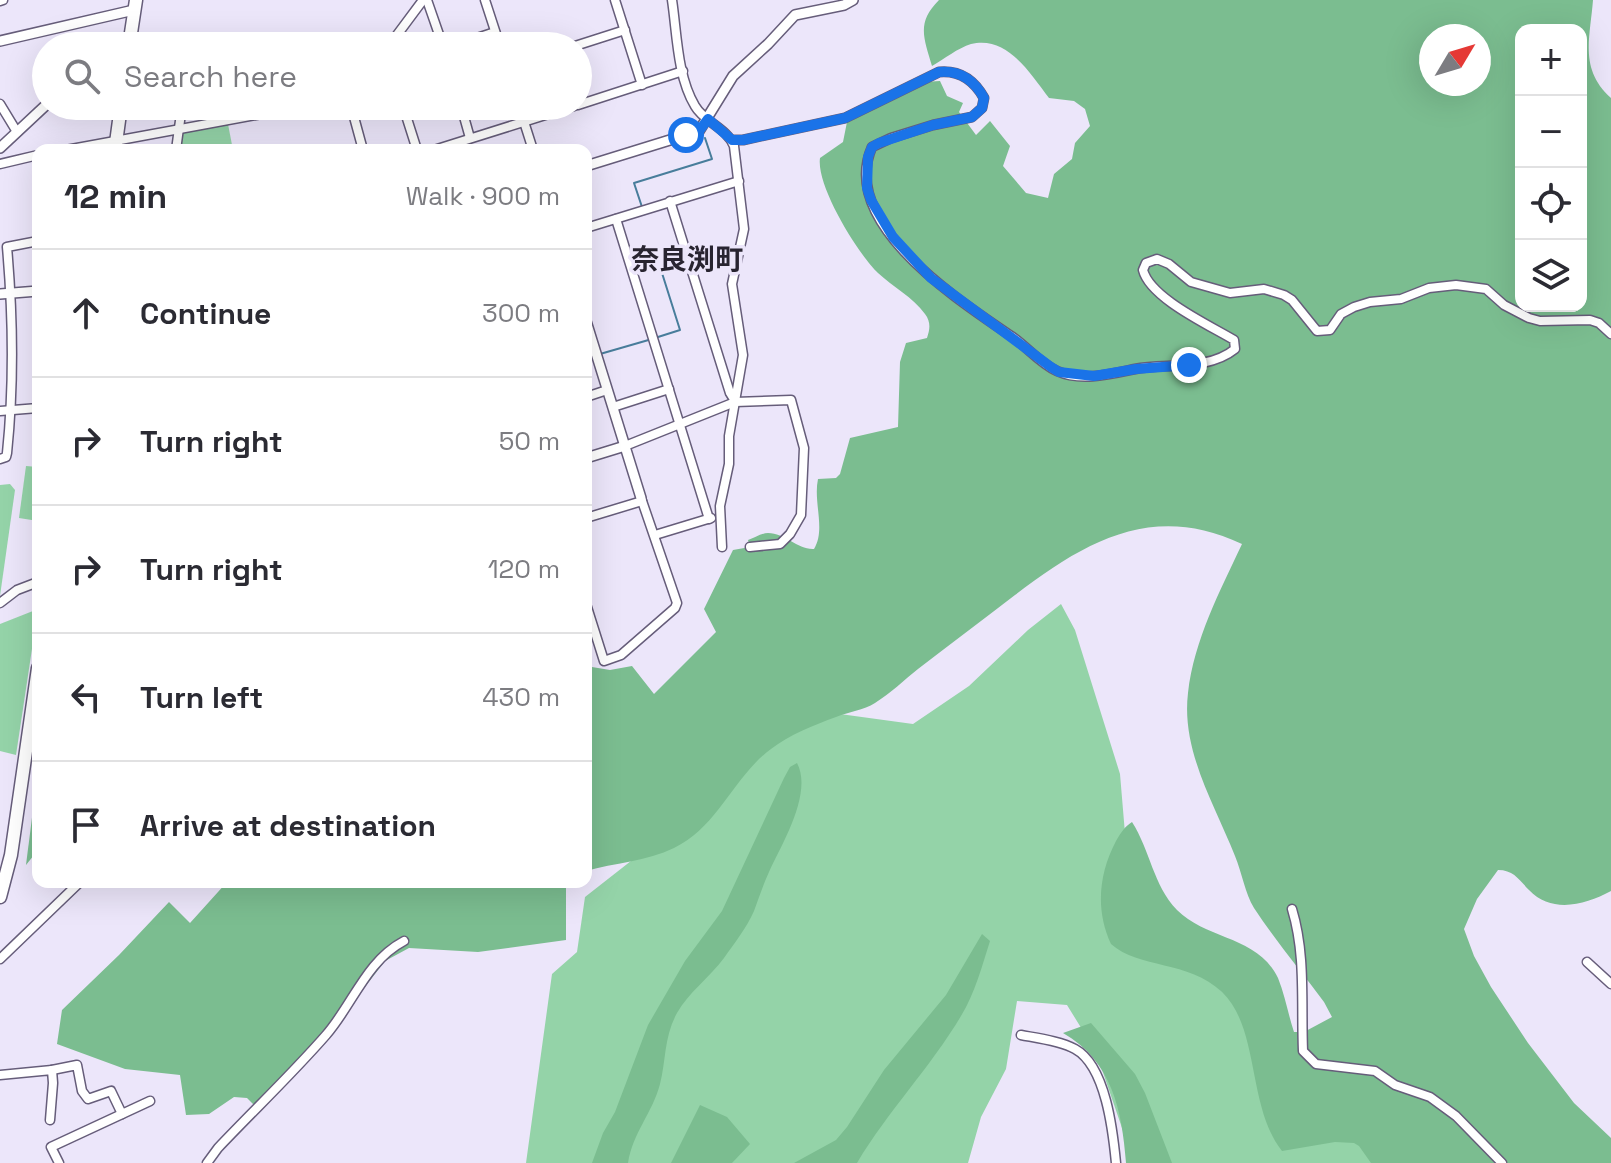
<!DOCTYPE html>
<html lang="en">
<head>
<meta charset="utf-8">
<style>
  body { margin:0; font-family:"Space Grotesk","Noto Sans JP",sans-serif; background:#f2f2f3; color:#2b2b33 }
  .controls { position:absolute; right:24px; top:24px; display:grid; overflow:hidden; border-radius:16px; box-shadow:0 8px 32px #0002 }
  .controls button { width:72px; height:72px; display:grid; place-items:center; padding:0; border:0; border-bottom:2px solid #e1e1e2; background:#fff; color:#2b2b33; font:40px sans-serif }
  .compass { position:absolute; left:1419px; top:24px; width:72px; height:72px; border-radius:50%; background:#fff; box-shadow:0 8px 32px #0002; rotate:52deg }
  .stop { position:absolute; width:24px; height:24px; margin:-18px; border:6px solid #1a73e8; border-radius:50%; background:#fff }
  .stop.end { background:#1a73e8; border-color:#fff; box-shadow:0 2px 8px #0008 }
  .list { margin:0; padding:0; list-style:none }
  h2 { display:flex; justify-content:space-between; align-items:center; height:104px; margin:0; padding:0 32px; font-size:34px }
  h2 small { font-size:26px; font-weight:400; color:#7c7c81 }
  .list li { display:grid; grid-template-columns:52px 1fr auto; gap:24px; align-items:center; box-sizing:border-box; height:128px; padding:0 32px; border-top:2px solid #e1e1e2 }
  .list b { display:block; font-size:30px; white-space:nowrap }
  .list em { font-size:26px; font-style:normal; color:#7c7c81 }
  .icon { flex:none; width:44px; height:44px; fill:none; stroke:currentColor; stroke-width:2; stroke-linecap:round; stroke-linejoin:round }
  .map { position:relative; flex:none; width:1611px; height:1163px; overflow:hidden }
  .search { position:absolute; background:#fff; box-shadow:0 8px 32px #0002; left:32px; top:32px; width:560px; height:88px; display:flex; align-items:center; gap:20px; box-sizing:border-box; padding:0 28px; border-radius:44px; color:#7c7c81; font-size:30px }
  .panel { position:absolute; background:#fff; box-shadow:0 8px 32px #0002; left:32px; top:144px; width:560px; height:744px; border-radius:16px }
  .map>svg:first-child { display:block }
  .green { fill:#94d3a8 }
  .forest { fill:#7bbd90; fill-rule:evenodd }
  .lines { fill:none; stroke-linecap:round; stroke-linejoin:round }
  .stream { stroke:#487d9b; stroke-width:2 }
  .minor-casing { stroke:#665d7a; stroke-width:11 }
  .tertiary-casing { stroke:#665d7a; stroke-width:12 }
  .primary-casing { stroke:#665d7a; stroke-width:15 }
  .minor { stroke:#fff; stroke-width:8 }
  .tertiary { stroke:#fff; stroke-width:9 }
  .primary { stroke:#fff; stroke-width:12 }
  .route { stroke:#1a73e8; stroke-width:10 }
  .labels { text-anchor:middle; stroke-width:7; stroke-linejoin:round; paint-order:stroke }
  .quarter-label { font-size:28px; font-weight:bold; fill:#282430; stroke:#ece6fa }
</style>
</head>
<body>
<div class="map">
<svg width="1611" height="1163" viewBox="0 0 1611 1163">
  <rect width="100%" height="100%" fill="#ece6fa"/>
  <g class="green">
    <path d="M227,119l6,31h-57l3,-21z"/>
    <path d="M26,466l12,1v54l-19,-3z"/>
    <path d="M10,484l5,6 -15,106v-111z"/>
    <path d="M1061,604l14,26 45,144 11,131 141,134 267,124h-405l-38,-111 -29,-47 -50,-4 -11,68 -25,48 -13,46h-442l26,-189 25,-22 8,-55 111,-87 78,-105 139,19 56,-38 59,-56z"/>
    <path d="M38,609l-22,146 -16,-4v-127z"/>
  </g>
  <g class="forest">
    <path d="M939,0h654c-3,39 -14,69 18,98v793c-26,14 -59,23 -82,-1 -10,-10 -15,-20 -31,-20l-21,29 -13,30 10,27 17,31 37,56 46,60 37,35v25h-240l-12,-17 -5,-3 -19,-1 -53,9c-35,-44 -22,-123 -60,-159 -34,-32 -83,-23 -111,-48 -16,-34 -12,-71 5,-103 5,-8 8,-14 16,-19 18,28 21,63 45,88 30,30 81,26 101,68 7,17 10,36 16,54h10l28,-15 -8,-15c-23,-31 -49,-62 -70,-94 -9,-15 -12,-35 -19,-52 -20,-51 -54,-105 -47,-163 6,-53 32,-102 54,-149 -89,-42 -156,-3 -227,51 -32,25 -65,49 -97,74 -14,11 -27,24 -43,34 -11,7 -27,9 -39,14 -22,8 -47,18 -65,32 -38,28 -53,78 -97,99 -27,13 -60,15 -88,23v-205l24,4 22,-4 22,28 62,-62 -12,-23 29,-59 17,-3 -2,-7c6,-2 14,-7 20,-7 17,0 30,17 46,16 12,-20 -1,-46 4,-70l18,-1 4,-4 10,-36 48,-11 2,-65 6,-19 21,-5c3,-9 4,-16 -2,-24 -12,-17 -32,-27 -47,-41 -20,-19 -62,-87 -58,-115l23,-16 4,-20 76,-40 17,-1 7,15 16,7 -4,9 17,23 14,-14 20,25 -7,20 23,27 22,5 6,-24 18,-15 3,-16 15,-17 -5,-17 -11,-8 -25,-3c-19,-25 -42,-63 -78,-54 -13,4 -27,15 -39,22 -8,-28 -16,-43 7,-66zM1521,30h60v276h-60zM1431,36h48v48h-48z"/>
    <path d="M797,763c16,30 -15,81 -28,109 -6,13 -10,26 -15,39 -7,16 -20,33 -30,47 -14,19 -36,35 -47,55 -13,23 -11,48 -17,71 -8,30 -27,48 -32,79h-36l11,-30 12,-21 33,-87 37,-64 37,-50 62,-133 6,-11z"/>
    <path d="M38,782v68l-12,15 10,-79z"/>
    <path d="M227,882h339v58l-88,12 -69,-4 -24,13 -68,88 -62,57 -8,-8 -13,-1 -25,17 -23,1 -6,-40 -55,-6 -68,-25 5,-34 57,-55 50,-53 21,21z"/>
    <path d="M982,934l8,7c-8,25 -15,52 -29,75 -31,52 -73,95 -104,147h-63l42,-23 11,-13 37,-57 62,-75z"/>
    <path d="M1091,1023l44,51 10,19 27,70h-46c-4,-53 -14,-102 -63,-130z"/>
    <path d="M700,1105l27,12 23,27 -18,19h-61z"/>
  </g>
  <g class="lines">
    <g class="stream">
      <path d="M642,207l-8,-24 78,-24 -7,-21"/>
      <path d="M658,337l22,-7 -18,-57"/>
      <path d="M600,354l52,-15"/>
      <path d="M586,359l8,-3"/>
    </g>
    <defs>
      <g id="minor">
        <path d="M427,0l16,46"/>
        <path d="M485,0l15,46"/>
        <path d="M615,0l27,85"/>
        <path d="M672,0c5,33 5,76 23,106 9,16 32,22 39,40l10,83 -12,55 11,71 -14,81v28l-9,42 2,41"/>
        <path d="M0,1l3,-1"/>
        <path d="M292,46l13,-5h19l3,5"/>
        <path d="M380,46l14,-7 29,-39"/>
        <path d="M453,46l42,-14"/>
        <path d="M575,46l50,-16"/>
        <path d="M0,104l17,28"/>
        <path d="M578,105l105,-34"/>
        <path d="M351,106l12,44"/>
        <path d="M403,106l14,44"/>
        <path d="M461,106l9,32"/>
        <path d="M519,106l14,44"/>
        <path d="M732,140h11l102,-22 94,-46c21,-2 35,8 45,26l-2,10 -10,9 -39,8 -42,13 -19,9c-34,78 90,155 142,191 14,10 27,26 43,33 24,11 54,3 78,-2 31,-6 73,2 100,-20l-1,-9c-25,-15 -84,-42 -91,-70l3,-7 11,-4 12,5 22,18 39,11 34,-4 20,6 8,5 25,31 13,-1 11,-16 13,-7 16,-5 31,-3 28,-11 27,-3 30,4 18,16 25,13 11,3 50,-1 9,3 12,11"/>
        <path d="M66,150l239,-44"/>
        <path d="M176,150l6,-44"/>
        <path d="M434,150l140,-44"/>
        <path d="M0,164l38,-9"/>
        <path d="M670,201l60,192 5,8"/>
        <path d="M616,219l93,300"/>
        <path d="M586,228l153,-47"/>
        <path d="M586,397l21,-7"/>
        <path d="M613,407l56,-18"/>
        <path d="M0,411l38,-3"/>
        <path d="M625,446l110,-44 56,-2 13,48 -3,67 -11,19 -10,10 -30,3"/>
        <path d="M0,459l6,-2 1,-4c7,-67 6,-138 0,-206l31,-6"/>
        <path d="M586,518l56,-17"/>
        <path d="M655,535l56,-17"/>
        <path d="M0,603l17,-13 21,-8"/>
        <path d="M586,604l18,57 17,-6 54,-47 2,-5 -36,-105"/>
        <path d="M1292,909c14,46 9,94 11,142l13,13 59,7 20,14 35,12 26,19 46,47"/>
        <path d="M0,959l80,-77"/>
        <path d="M1587,962l24,22"/>
        <path d="M1021,1035c16,3 40,6 54,14 31,17 38,83 41,114"/>
        <path d="M52,1070l25,-5 5,26 6,8 23,-8 11,23"/>
        <path d="M0,1075l52,-5 1,13 -3,37"/>
        <path d="M59,1163l-8,-16 99,-46"/>
        <path d="M207,1163l11,-15c36,-38 74,-74 108,-113 27,-31 40,-74 78,-94"/>
      </g>
      <g id="tertiary">
        <path d="M0,41l134,-31"/>
        <path d="M117,46l14,-9"/>
        <path d="M0,148l46,-43"/>
        <path d="M586,166l113,-35 34,-55 35,-32 27,-29 49,-10 9,-5"/>
        <path d="M0,294l38,-3"/>
        <path d="M586,321l55,177"/>
        <path d="M586,458l39,-12"/>
      </g>
      <g id="primary">
        <path d="M129,46l7,-46"/>
        <path d="M115,150l6,-44"/>
        <path d="M0,897l11,-42 27,-187"/>
      </g>
    </defs>
    <use href="#minor" class="minor-casing"/>
    <use href="#tertiary" class="tertiary-casing"/>
    <use href="#primary" class="primary-casing"/>
    <use href="#minor" class="minor"/>
    <use href="#tertiary" class="tertiary"/>
    <use href="#primary" class="primary"/>
  </g>
  <g class="lines">
    <path class="route" d="M686,135l13,-4 9,-12 24,21h11l102,-22 94,-46c21,-2 35,8 45,26l-2,10 -10,9 -39,8 -54,18 -7,4 -4,10 -1,31 4,12 22,37 38,41 120,89 8,5 35,4 42,-7 53,-4"/>
  </g>
  <g class="labels">
    <g class="quarter-label">
      <text x="687" y="269">奈良渕町</text>
    </g>
  </g>
</svg>
<div class="controls">
<button>+</button>
<button>−</button>
<button><svg class="icon" aria-label="locate" viewBox="0 0 24 24"><circle cx="12" cy="12" r="6"/><path d="M12 2v4M12 18v4M2 12h4M18 12h4"/></svg></button>
<button><svg class="icon" aria-label="layers" viewBox="0 0 24 24"><path d="M12 4l9 5-9 5-9-5zM3 14l9 5 9-5"/></svg></button>
</div>
<svg class="compass" viewBox="-18 -18 36 36"><path d="M0-13l5 13h-10z" fill="#e53935"/><path d="M0 13l5-13h-10z" fill="#7c7c81"/></svg>
<div class="stop" style="left:686px;top:135px"></div>
<div class="stop end" style="left:1189px;top:365px"></div>
<div class="search"><svg class="icon" aria-label="search" viewBox="0 0 24 24"><circle cx="10" cy="10" r="6"/><path d="M15 15l6 6"/></svg>Search here</div>
<section class="panel">
<h2>12 min<small>Walk · 900 m</small></h2>
<ul class="list">
<li><svg class="icon" aria-label="ahead" viewBox="0 0 24 24"><path d="M12 20V5M6 11l6-6 6 6"/></svg><div><b>Continue</b></div><em>300 m</em></li>
<li><svg class="icon" aria-label="right" viewBox="0 0 24 24"><path d="M7 20v-9h11M14 6l5 5-5 5"/></svg><div><b>Turn right</b></div><em>50 m</em></li>
<li><svg class="icon" aria-label="right" viewBox="0 0 24 24"><path d="M7 20v-9h11M14 6l5 5-5 5"/></svg><div><b>Turn right</b></div><em>120 m</em></li>
<li><svg class="icon" aria-label="left" viewBox="0 0 24 24"><path d="M17 20v-9H6M10 6l-5 5 5 5"/></svg><div><b>Turn left</b></div><em>430 m</em></li>
<li><svg class="icon" aria-label="arrive" viewBox="0 0 24 24"><path d="M6 21V4h12l-3 4 3 4H6"/></svg><div><b>Arrive at destination</b></div></li>
</ul>
</section>
</div>
</body>
</html>
